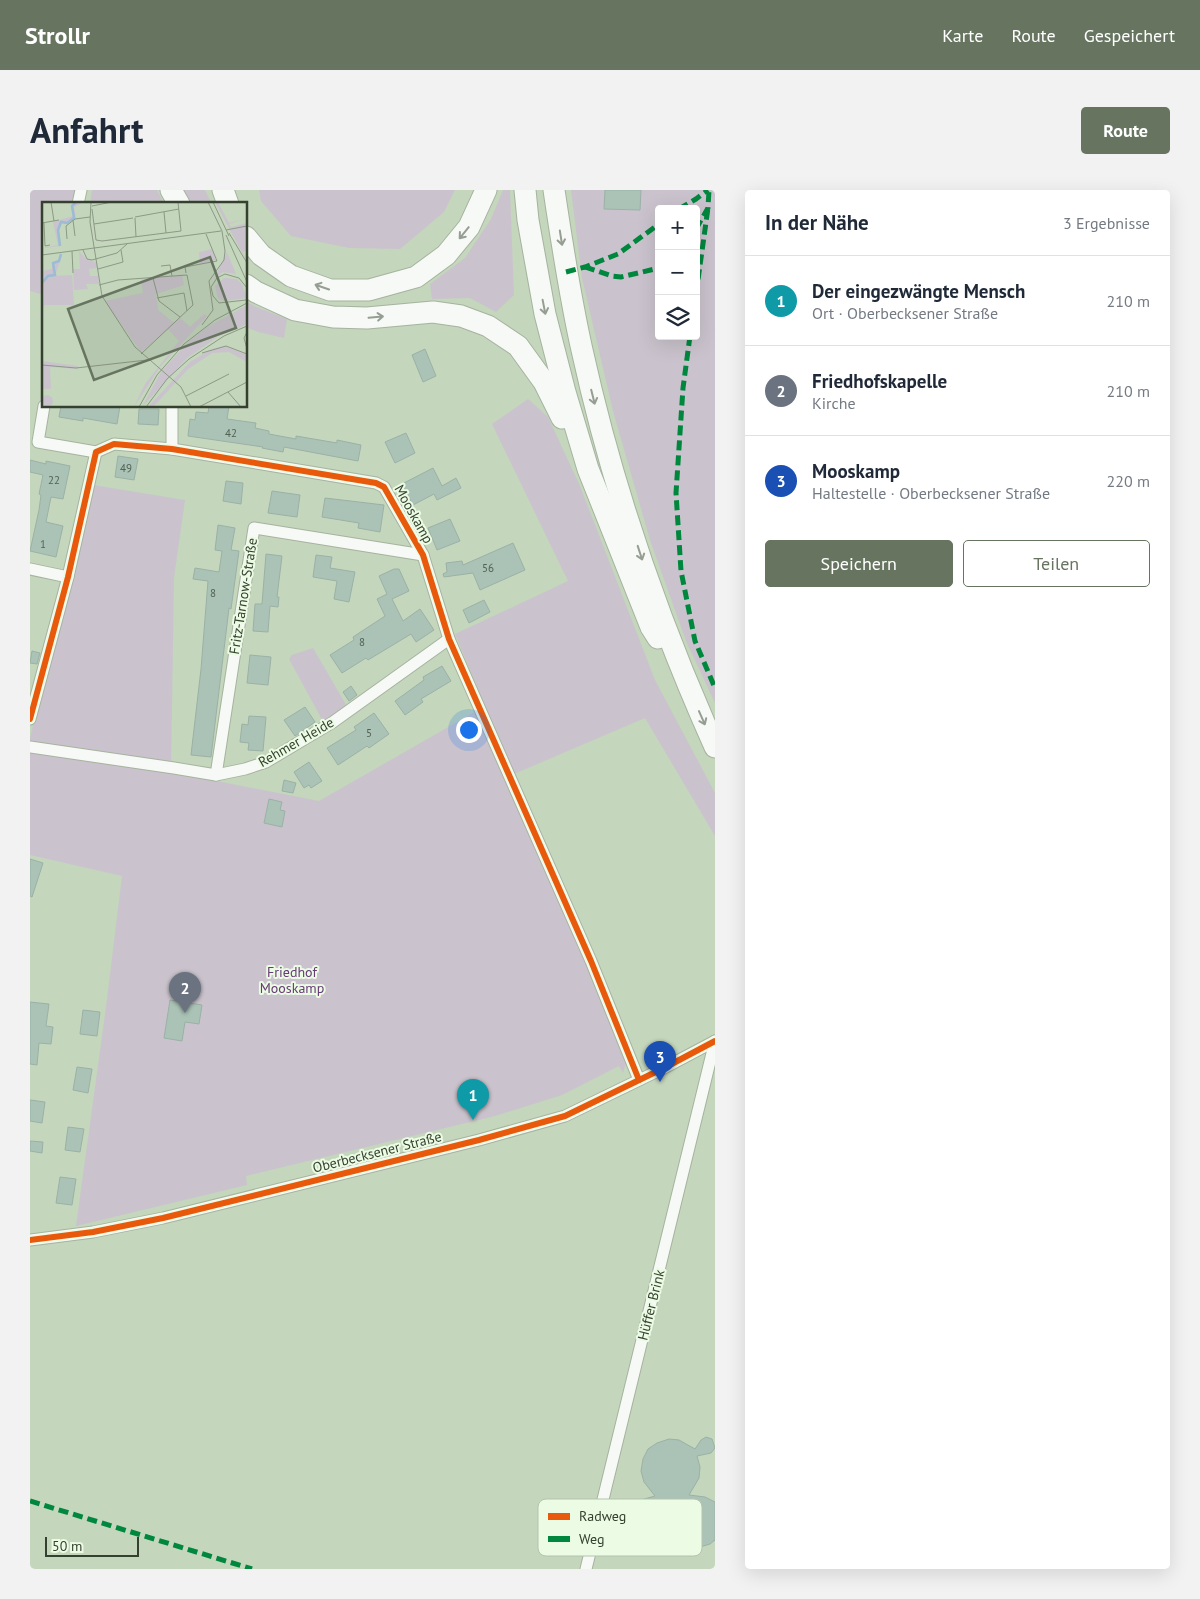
<!DOCTYPE html>
<html lang="de">
<head>
<meta charset="utf-8">
<style>
  body { margin:0; font-family:"PT Sans",sans-serif; background:#f2f2f3; color:#1f2937 }
  .controls { position:absolute; right:15px; top:15px; display:grid; overflow:hidden; border-radius:5px; box-shadow:0 5px 20px #0002 }
  .controls button { width:45px; height:45px; display:grid; place-items:center; padding:0; border:0; border-bottom:1px solid #e0e1e3; background:#fff; color:#1f2937; font:25px sans-serif }
  .scale { position:absolute; left:15px; bottom:12px; width:94px; box-sizing:border-box; padding-left:5px; border:2px solid #35412f; border-top:0; font-size:14px; line-height:18px; white-space:nowrap; color:#35412f; -webkit-text-stroke:4px #ebfbe4; paint-order:stroke }
  .you { position:absolute; left:438px; top:539px; width:18px; height:18px; margin:-12px; border:4px solid #fff; border-radius:50%; background:#1a73e8; box-shadow:0 0 0 8px #1a73e833 }
  .badge { display:grid; place-items:center; width:32px; height:32px; border-radius:50%; background:#677560; color:#fff; font-size:16px; font-weight:700 }
  .pin { position:absolute; translate:-50% -41px; filter:drop-shadow(0 1px 2px #0008) }
  .pin::after { content:''; position:absolute; top:26px; width:18px; height:15px; background:inherit; clip-path:polygon(0 0,100% 0,50% 100%) }
  .list { margin:0; padding:0; list-style:none }
  h2 { display:flex; justify-content:space-between; align-items:center; height:65px; margin:0; padding:0 20px; font-size:21px }
  h2 small { font-size:16px; font-weight:400; color:#747a83 }
  .list li { display:grid; grid-template-columns:32px 1fr auto; gap:15px; align-items:center; box-sizing:border-box; height:90px; padding:0 20px; border-top:1px solid #e0e1e3 }
  .list b { display:block; font-size:19px; white-space:nowrap }
  .list p { margin:0; font-size:16px; white-space:nowrap; color:#747a83 }
  .list em { font-size:16px; font-style:normal; color:#747a83 }
  .actions { display:flex; gap:10px; padding:15px 20px }
  .actions a { flex:1; padding:11px 0; border:1px solid #677560; border-radius:5px; text-align:center; font-size:18px; color:#677560 }
  .actions .main { background:#677560; color:#fff }
  .icon { flex:none; width:28px; height:28px; fill:none; stroke:currentColor; stroke-width:2; stroke-linecap:round; stroke-linejoin:round }
  .map { position:relative; flex:none; width:685px; height:1379px; overflow:hidden; border-radius:5px }
  header { display:flex; align-items:center; gap:30px; box-sizing:border-box; height:70px; padding:0 25px; background:#677560; color:#fff }
  header strong { font-size:24px }
  nav { display:flex; gap:28px; margin-inline-start:auto; font-size:18px }
  .intro { display:flex; align-items:center; justify-content:space-between; box-sizing:border-box; height:120px; padding:0 30px }
  h1 { margin:0; font-size:35px }
  .button { padding:12px 22px; border-radius:5px; background:#677560; color:#fff; font-size:18px; font-weight:700 }
  main { display:flex; gap:30px; padding:0 30px }
  aside { flex:1; background:#fff; border-radius:5px; box-shadow:0 5px 20px #0002 }
  .map>svg:first-child { display:block }
  .green { fill:#cac3cd; fill-rule:evenodd }
  .building { fill:#abc3b7; stroke:#9bb1a5 }
  .lines { fill:none; stroke-linecap:round; stroke-linejoin:round }
  .minor-casing { stroke:#a6b39f; stroke-width:13 }
  .motorway-casing { stroke:#a6b39f; stroke-width:23 }
  .minor { stroke:#f6f9f5; stroke-width:11 }
  .motorway { stroke:#f6f9f5; stroke-width:21 }
  .quiet { stroke:#00873e; stroke-width:5; stroke-dasharray:10 5; stroke-linecap:butt }
  .cycleway-casing { stroke:#ebfbe4; stroke-width:9 }
  .cycleway { stroke:#e8590c; stroke-width:6 }
  .oneway { stroke:#969d92 }
  .labels { text-anchor:middle; stroke-width:4; stroke-linejoin:round; paint-order:stroke }
  .number-label { font-size:11px; fill:#526251 }
  .street-label { font-size:14px; fill:#35412f; stroke:#ebfbe4 }
  .park-label { font-size:14px; fill:#673a78; stroke:#ebfbe4 }
  .inset-river { fill:none; stroke:#9cbbd5; stroke-width:2.5 }
  .inset-road { fill:none; stroke:#8b9a84; stroke-width:1 }
  .view { fill:#677560; fill-opacity:0.15; stroke:#677560; stroke-width:2.5 }
  .inset-edge { fill:none; stroke:#35412f; stroke-width:2.5 }
  .key { fill:#ebfbe4; stroke:#b4c3ae; stroke-width:1 }
  .key-label { font-size:14px; fill:#35412f }
</style>
</head>
<body>
<header>
<strong>Strollr</strong>
<nav><a>Karte</a><a>Route</a><a>Gespeichert</a></nav>
</header>
<div class="intro"><h1>Anfahrt</h1><a class="button">Route</a></div>
<main>
<div class="map">
<svg width="685" height="1379" viewBox="0 0 685 1379">
  <rect width="100%" height="100%" fill="#c4d6bc"/>
  <g class="green">
    <path d="M0,0h46l-2,14h-30v91l-14,-4z"/>
    <path d="M62,0h65l7,14h-74z"/>
    <path d="M154,0h21l7,14h-21z"/>
    <path d="M229,0h196l-11,22 -44,37 -51,-1 -58,-12 -30,-35z"/>
    <path d="M473,0h7l4,105 -18,17 -26,-14 -38,1 -2,-15 35,-26 26,-39z"/>
    <path d="M541,0h144v513l-29,-62 -36,-101 -37,-129 -31,-133zM629,19h37v127h-37z"/>
    <path d="M216,111l8,5 33,13 -3,19 -26,-6 -12,-5z"/>
    <path d="M498,209l20,18 32,69 75,194 60,113v43l-70,-118 -131,56 122,283 -10,6 -3,10 -4,-7 -57,29 -67,21 -249,60 1,9 -171,41 30,-219 16,-131 -92,-21v-117l63,-253 92,15 -11,78 -3,194 148,29 166,-95 -30,-72 113,-53 -76,-157z"/>
    <path d="M283,458l36,62 -24,15 -36,-66 3,-4z"/>
  </g>
  <g class="building">
    <path d="M575,0h36l-1,20 -36,-1z"/>
    <path d="M395,159l11,27 -13,6 -11,-27z"/>
    <path d="M31,216h59l-3,18 -34,-6v3l-24,-4z"/>
    <path d="M179,216h20l-2,13 29,4 -1,5 14,3v3l27,5v-3l41,7v-3l24,5 -3,16 -74,-14 -1,5 -21,-4 1,-1 -75,-11 2,-17 5,1 1,-8 12,1z"/>
    <path d="M109,219h20l-1,16 -20,-1z"/>
    <path d="M376,243l9,20 -20,10 -10,-21z"/>
    <path d="M88,266l20,3 -4,21 -19,-3z"/>
    <path d="M0,270l16,4v-3l24,5 -7,33 -12,-2 -5,25 17,4 -7,31 -26,-6 9,-41 2,-15 -2,-1 4,-19 -13,-3z"/>
    <path d="M403,278l9,18 14,-8 5,10 -24,12 -3,-6 -21,11 -11,-21z"/>
    <path d="M196,291l17,2 -2,21 -18,-3z"/>
    <path d="M242,301l28,4 -3,22 -29,-4z"/>
    <path d="M295,308l59,7 -4,27 -22,-4 1,-5 -37,-6z"/>
    <path d="M420,329l10,22 -23,9 -9,-22z"/>
    <path d="M188,335l17,3 -4,22 8,1 -8,58 -2,-1 -18,149 -20,-2 10,-86 7,-88 -15,-2 2,-11 24,4 3,-21 -7,-1z"/>
    <path d="M483,353l12,27 -45,20 -7,-17 -29,4 -1,-3 4,-2 -1,-9 16,-2 1,4z"/>
    <path d="M236,364l16,2 -5,41h2l-1,10 -8,-1 -2,26 -15,-1 2,-27h7z"/>
    <path d="M286,365l16,2 -2,11 25,4 -6,30 -15,-3 3,-18 -24,-4z"/>
    <path d="M364,379h5l10,22 -17,8 11,22 17,-12 14,21 -18,12 -5,-8 -43,26 -2,-2 -24,15 -12,-18 24,-15 -1,-3 32,-21 -8,-17 10,-5 -8,-18z"/>
    <path d="M454,410l6,12 -21,11 -6,-13z"/>
    <path d="M2,461l8,2 -3,11 -7,-1z"/>
    <path d="M220,465l21,2 -3,28 -21,-2z"/>
    <path d="M412,476l9,15 -30,18 2,3 -18,13 -10,-14 29,-21 -1,-3z"/>
    <path d="M321,496l6,9 -8,6 -6,-9z"/>
    <path d="M275,517l10,15 -20,14 -11,-16z"/>
    <path d="M344,523l15,21 -20,14 -2,-2 -29,19 -11,-17 29,-18 -2,-3z"/>
    <path d="M219,526l17,1 -3,34 -15,-1 1,-7 -9,-1 2,-18 6,1z"/>
    <path d="M279,572l13,19 -11,7 -2,-3 -5,3 -10,-16z"/>
    <path d="M254,590l12,3 -3,10 -11,-2z"/>
    <path d="M239,609l13,3 -2,8 5,1 -3,16 -18,-4z"/>
    <path d="M0,669l13,4 -11,34 -2,-1z"/>
    <path d="M140,810l32,5 -3,19 -14,-2 -3,19 -18,-3z"/>
    <path d="M0,812l19,2 -3,22 7,1 -2,17 -12,-1 -2,22 -7,-1z"/>
    <path d="M53,820l17,2 -3,24 -17,-2z"/>
    <path d="M47,877l15,2 -4,24 -15,-3z"/>
    <path d="M0,910l15,2 -3,21 -12,-2z"/>
    <path d="M38,937l16,2 -4,23 -15,-2z"/>
    <path d="M0,951l13,1 -1,11 -12,-2z"/>
    <path d="M30,987l16,2 -4,26 -16,-2z"/>
    <path d="M676,1247l6,2 3,9 -4,5 -14,3 3,11 -1,11 -10,17 16,2 10,5v38l-5,4 -10,3 -10,-1 -9,-5 -8,-11 -15,12 -9,2 -9,-1 -7,-4 -6,-8 -2,-8 1,-9 5,-7 6,-6 18,-5 -11,-14 -3,-11 2,-12 5,-10 9,-6 12,-4 10,1 16,9 6,-9z"/>
  </g>
  <g class="lines">
    <defs>
      <g id="minor">
        <path d="M48,14l3,-14"/>
        <path d="M14,216l-6,36 58,10"/>
        <path d="M142,216v43"/>
        <path d="M0,379l38,8"/>
        <path d="M0,529l38,-142 28,-125 18,-8 58,5 204,34 8,4 39,68 26,84 142,322 48,119"/>
        <path d="M0,557l144,21 42,7 29,-6 21,-7 67,-40 116,-83"/>
        <path d="M186,585l38,-247 169,27"/>
        <path d="M0,1050l63,-8 70,-14 316,-78 86,-24 101,-49 49,-26"/>
        <path d="M556,1379l129,-528"/>
      </g>
      <g id="motorway">
        <path d="M141,0l8,14"/>
        <path d="M193,0l5,14"/>
        <path d="M495,0l3,30 17,94 20,78 23,77 63,158 7,11"/>
        <path d="M524,0c8,54 16,107 28,160 30,136 76,270 133,397"/>
        <path d="M216,47l15,18 30,21 39,14h39l47,-13 30,-22 23,-28 17,-37"/>
        <path d="M216,95l10,7 39,18 38,7 34,1 66,-6 28,4 27,10 30,20 26,36 18,36"/>
      </g>
    </defs>
    <use href="#minor" class="minor-casing"/>
    <use href="#motorway" class="motorway-casing"/>
    <use href="#minor" class="minor"/>
    <use href="#motorway" class="motorway"/>
    <g class="quiet">
      <path d="M649,19l17,-10 12,-9"/>
      <path d="M666,39l12,-21 1,-18"/>
      <path d="M555,77l27,9 9,1 38,-9"/>
      <path d="M536,82l19,-5 33,-13 41,-30"/>
      <path d="M666,104l12,-86"/>
      <path d="M660,146l-7,52 -7,105 5,78 14,70 20,47"/>
      <path d="M0,1311l222,68"/>
    </g>
    <defs>
      <g id="cycleway">
        <path d="M0,529l38,-142 28,-125 18,-8 58,5 204,34 8,4 39,68 26,84 142,322 48,119"/>
        <path d="M0,1050l63,-8 70,-14 316,-78 86,-24 101,-49 49,-26"/>
      </g>
    </defs>
    <use href="#cycleway" class="cycleway-casing"/>
    <use href="#cycleway" class="cycleway"/>
  </g>
  <defs><path id="oneway-shaft" d="M-6 0H5M1.5-3L5.5 0L1.5 3" fill="none" stroke-width="1.6" stroke-linecap="round" stroke-linejoin="round" transform="scale(1.25)"/></defs>
  <g class="oneway">
    <use href="#oneway-shaft" transform="translate(434 43) rotate(129)"/>
    <use href="#oneway-shaft" transform="translate(531 48) rotate(81)"/>
    <use href="#oneway-shaft" transform="translate(292 97) rotate(-161)"/>
    <use href="#oneway-shaft" transform="translate(514 117) rotate(79)"/>
    <use href="#oneway-shaft" transform="translate(346 127) rotate(-5)"/>
    <use href="#oneway-shaft" transform="translate(563 207) rotate(76)"/>
    <use href="#oneway-shaft" transform="translate(610 363) rotate(72)"/>
    <use href="#oneway-shaft" transform="translate(672 528) rotate(66)"/>
  </g>
  <g class="labels">
    <g class="number-label">
      <text x="201" y="247">42</text>
      <text x="96" y="282">49</text>
      <text x="24" y="294">22</text>
      <text x="13" y="358">1</text>
      <text x="458" y="382">56</text>
      <text x="183" y="407">8</text>
      <text x="332" y="456">8</text>
      <text x="339" y="547">5</text>
    </g>
    <g class="street-label">
      <text transform="translate(384 324) rotate(61)" y="5">Mooskamp</text>
      <text transform="translate(213 406) rotate(-81)" y="5">Fritz-Tarnow-Straße</text>
      <text transform="translate(266 552) rotate(-30)" y="5">Rehmer Heide</text>
      <text transform="translate(347 962) rotate(-14)" y="5">Oberbecksener Straße</text>
      <text transform="translate(621 1115) rotate(-76)" y="5">Hüffer Brink</text>
    </g>
    <g class="park-label">
      <text x="262" y="787">Friedhof<tspan x="262" dy="16">Mooskamp</tspan></text>
    </g>
  </g>
  <g transform="translate(12 12)">
    <rect width="205" height="205" fill="#c4d6bc"/>
    <path d="M32,0h10l-10,5 2,11 -14,5 -4,7 2,16 -18,2 16,-3 -5,-23 20,-6 -2,-11zM173,0h3l11,21 18,-5 -18,6 2,3 16,-4v27l-4,2 4,10zM170,47l4,11 -16,4 -1,-12zM37,49l7,8 11,4v5l-8,1 1,7h8l1,8h-13l2,5 -14,1 -1,-21h7zM185,50l9,22 -13,-2 -9,7zM18,59l-5,15 17,-1 2,30h-29l-3,3v-37l10,-2v-6zM140,73l2,10 -28,9 2,16 16,13 6,-5 10,9 14,-13 3,2 -47,51 -26,40 11,-23 34,-43 -11,-12 -27,23 -36,-51 38,-8 -2,-14zM182,76l13,1 5,5 5,14 -23,3 -6,-3 -3,-12zM205,103v19l-28,12 -32,22 -45,49 19,-35 27,-30 21,-16zM183,144l22,9v7l-18,-10 -17,1 -24,16 -35,38h-5l42,-45 21,-13zM0,159l36,5v3l-28,-2 1,22h-9zM-1 199a6 6 0 1 1 12 0a6 6 0 1 1-12 0Z" fill="#cac3cd"/>
    <path class="inset-river" d="M18,44l-2,-16 3,-8 6,1 7,-5 -2,-12 4,-4M0,81l6,-7 7,-1 -2,-12 6,-2 2,-7"/>
    <path class="inset-road" d="M9,0l3,19M49,0l-1,20 12,74 33,51 46,40 10,20M171,0l16,34M50,4l20,-4M50,7l4,31 6,1 79,-10 -3,-29M122,10l2,21M93,15l44,-8M93,16l1,19M31,18l2,16M0,21l17,-3M2,21l1,23 5,-1M52,22l39,-6M184,28l21,-4M187,31l18,30M184,33l21,47M25,37l-1,-13 9,-7 15,-2M41,48l4,9 5,1 25,-7 10,-9M30,49l1,22M0,53l179,-24M119,64l9,-1 2,11M56,67l25,-7 -2,-12M144,71l-1,-6 32,-6 -11,-27M111,76l6,23 21,16M57,83l19,-5 69,-5 6,30 -52,49M115,96l27,-5 3,18M204,98l-27,3 -6,-7 -2,-9 6,-9 8,-4 14,4 8,10M160,123l11,-15 -4,-29 15,-21 1,-9 -3,-20 -14,-29M205,130l-3,6 3,11M160,151l24,-7 21,8M0,163l34,3 71,-8M186,190l13,15M144,194l43,-22M97,205l18,-32 27,-31 31,-24 32,-17M104,205l21,-28 22,-20 35,-23 23,-10M157,205l48,-25"/>
    <path class="view" d="M168,55l26,71 -142,52 -26,-71z"/>
    <rect width="205" height="205" class="inset-edge"/>
  </g>
  <rect x="508" y="1309" width="164" height="57" rx="8" class="key"/>
  <rect x="518" y="1323" width="22" height="7" fill="#e8590c"/>
  <rect x="518" y="1346" width="22" height="6" fill="#00873e"/>
  <g class="key-label">
    <text x="549" y="1331">Radweg</text>
    <text x="549" y="1354">Weg</text>
  </g>
</svg>
<div class="controls">
<button>+</button>
<button>−</button>
<button><svg class="icon" aria-label="layers" viewBox="0 0 24 24"><path d="M12 4l9 5-9 5-9-5zM3 14l9 5 9-5"/></svg></button>
</div>
<div class="scale">50 m</div>
<div class="you"></div>
<div class="pin badge" style="left:443px;top:930px;background:#0f9aa8">1</div>
<div class="pin badge" style="left:155px;top:823px;background:#6b7280">2</div>
<div class="pin badge" style="left:630px;top:892px;background:#1a4fb4">3</div>
</div>
<aside>
<h2>In der Nähe<small>3 Ergebnisse</small></h2>
<ul class="list">
<li><span class="badge" style="background:#0f9aa8">1</span><div><b>Der eingezwängte Mensch</b><p>Ort · Oberbecksener Straße</p></div><em>210 m</em></li>
<li><span class="badge" style="background:#6b7280">2</span><div><b>Friedhofskapelle</b><p>Kirche</p></div><em>210 m</em></li>
<li><span class="badge" style="background:#1a4fb4">3</span><div><b>Mooskamp</b><p>Haltestelle · Oberbecksener Straße</p></div><em>220 m</em></li>
</ul>
<div class="actions"><a class="main">Speichern</a><a>Teilen</a></div>
</aside>
</main>
</body>
</html>
